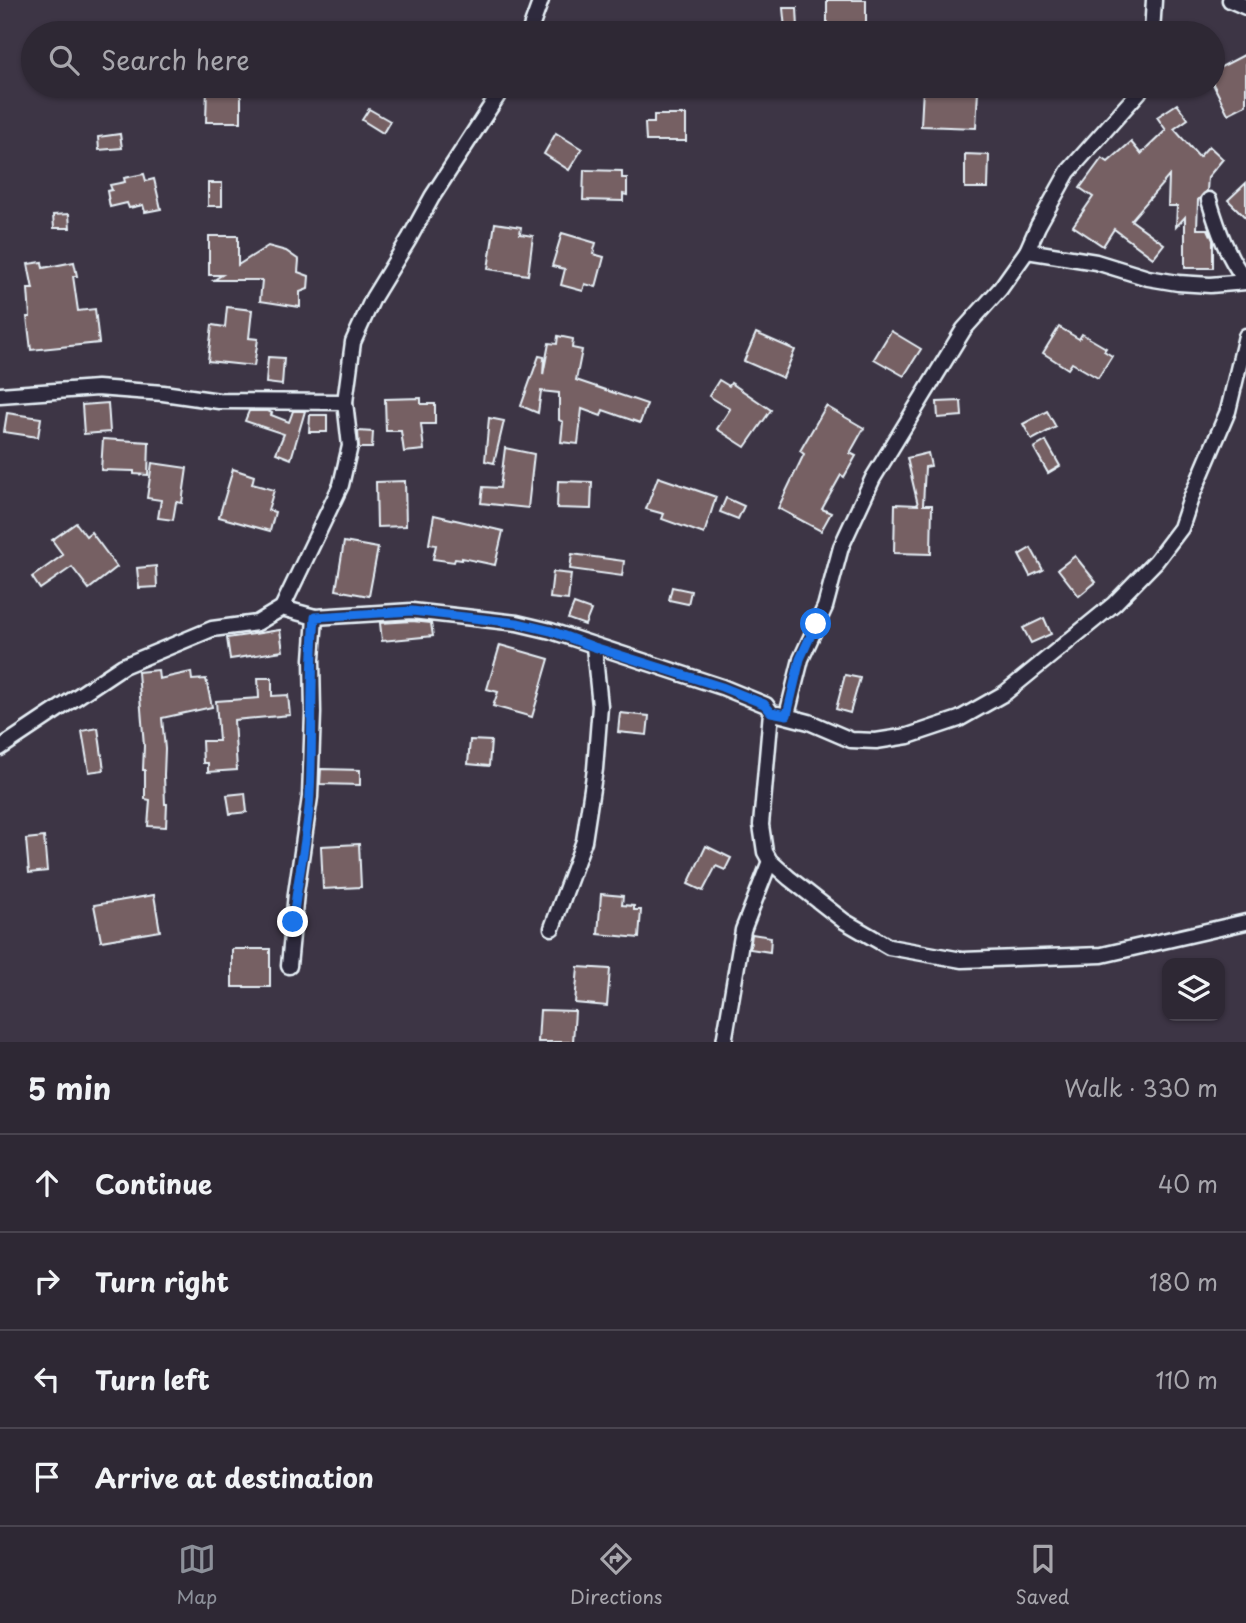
<!DOCTYPE html>
<html lang="en">
<head>
<meta charset="utf-8">
<style>
  body { margin:0; font-family:"Playpen Sans",sans-serif; background:#3a3440; color:#f1f3f6 }
  .controls { position:absolute; right:21px; bottom:21px; display:grid; overflow:hidden; border-radius:14px; box-shadow:0 2px 5px #0004 }
  .controls button { width:63px; height:63px; display:grid; place-items:center; padding:0; border:0; border-bottom:2px solid #49444f; background:#2e2834; color:#f1f3f6; font:35px sans-serif }
  .stop { position:absolute; width:21px; height:21px; margin:-16px; border:5px solid #1a73e8; border-radius:50%; background:#fff }
  .stop.end { background:#1a73e8; border-color:#fff; box-shadow:0 2px 7px #0008 }
  .list { margin:0; padding:0; list-style:none }
  h2 { display:flex; justify-content:space-between; align-items:center; height:91px; margin:0; padding:0 28px; font-size:30px }
  h2 small { font-size:23px; font-weight:400; color:#a7a6ac }
  .list li { display:grid; grid-template-columns:46px 1fr auto; gap:21px; align-items:center; box-sizing:border-box; height:98px; padding:0 28px; border-top:2px solid #49444f }
  .list b { display:block; font-size:26px; white-space:nowrap }
  .list em { font-size:23px; font-style:normal; color:#a7a6ac }
  .icon { flex:none; width:38px; height:38px; fill:none; stroke:currentColor; stroke-width:2; stroke-linecap:round; stroke-linejoin:round }
  .map { position:relative; flex:none; width:1246px; height:1042px; overflow:hidden }
  .search { position:absolute; background:#2e2834; box-shadow:0 2px 5px #0004; left:21px; right:21px; top:21px; height:77px; display:flex; align-items:center; gap:18px; box-sizing:border-box; padding:0 24px; border-radius:38px; color:#a7a6ac; font-size:26px }
  .sheet { height:483px; background:#2e2834 }
  nav { display:flex; justify-content:space-around; align-items:center; box-sizing:border-box; height:98px; border-top:2px solid #49444f; background:#2e2834; font-size:19px; color:#a7a6ac }
  nav a { display:grid; justify-items:center; gap:4px }
  nav .on { color:#8c9099 }
  .map>svg:first-child { display:block }
  .building { fill:#766064; stroke:#e8f1f8; stroke-width:2 }
  .lines { fill:none; stroke-linecap:round; stroke-linejoin:round }
  .minor-casing { stroke:#e8f1f8; stroke-width:19 }
  .minor { stroke:#2f2a3d; stroke-width:14 }
  .route { stroke:#1a73e8; stroke-width:9 }
</style>
</head>
<body>
<div class="map">
<svg width="1246" height="1042" viewBox="0 0 1246 1042">
  <rect width="100%" height="100%" fill="#3d3545"/>
  <filter id="ink" filterUnits="userSpaceOnUse"><feTurbulence type="fractalNoise" baseFrequency=".0143" numOctaves="2"/><feDisplacementMap in="SourceGraphic" scale="14" xChannelSelector="R" yChannelSelector="G"/><feConvolveMatrix kernelMatrix="1 2 1 2 8 2 1 2 1" color-interpolation-filters="sRGB"/></filter>
  <g filter="url(#ink)">
    <g class="building">
      <rect x="827" y="0" width="39" height="33"/>
      <path d="M783,8h14l1,20 -13,1z"/>
      <path d="M1246,54v51l-18,9 -15,-30v-13z"/>
      <path d="M207,86h25v4h9v32h-35z"/>
      <path d="M923,88l55,3 -2,37 -55,-2z"/>
      <path d="M1177,104l11,15 -14,10 25,28 10,-11 14,13 -15,18 -1,14 -9,9 -1,29h11l5,11v28h-28v-51l-9,10 1,-21h-9l1,-30 -38,44 33,24 -11,14 -39,-29 -11,17 -30,-20 20,-29 -13,-9 22,-30 6,4 23,-20 10,12 25,-24 -9,-13z"/>
      <path d="M369,109l21,12 -7,12 -21,-13z"/>
      <path d="M654,115h32v26h-40l-1,-18h9z"/>
      <path d="M556,133l26,16 -13,21 -25,-16z"/>
      <path d="M120,134l2,14 -23,2 -1,-13z"/>
      <path d="M965,154l24,1 -1,33h-23z"/>
      <path d="M584,170l38,1v7h5v17l-4,-1v7l-40,-1z"/>
      <path d="M144,174l2,7 8,-2 7,30 -16,3 -2,-7 -14,3 -2,-5 -17,4 -3,-16 5,-1 -2,-5 15,-3 -1,-4z"/>
      <rect x="208" y="183" width="14" height="23"/>
      <path d="M1246,183v35l-18,-18z"/>
      <path d="M69,214l1,14h-16l-1,-13z"/>
      <path d="M495,223l26,4 -1,7 13,2 -5,39 -40,-6z"/>
      <path d="M562,233l34,10 -3,11 11,3 -8,30 -11,-3 -2,7 -22,-6 4,-16 -13,-3z"/>
      <path d="M209,236h29v29l30,-19 18,5 13,9 -1,12 11,4 -1,13 -8,3v15l-40,-6 2,-21h-48l8,-5h-13z"/>
      <path d="M42,262l1,6 31,-6 3,14h-4l5,35 17,-2 4,34 -68,7 -4,-33h3l-2,-28h5l-5,-25z"/>
      <path d="M227,307l25,3 -3,28 9,1 -4,27 -46,-5 4,-36 13,2z"/>
      <path d="M1059,327l20,12 3,-5 24,14 -2,3 8,5 -14,22 -26,-15 -4,6 -25,-16z"/>
      <path d="M891,331l30,18 -17,27 -30,-17z"/>
      <path d="M756,333l39,17 -12,28 -39,-17z"/>
      <path d="M558,336l15,3 -1,9 10,2 -6,30 71,24 -7,19 -37,-13 -2,6 -19,-7 -4,35 -17,-2 2,-20 -4,-2v-27l-18,-2 -3,22 -17,-7 18,-50 5,1 -1,18 6,-32 8,1z"/>
      <path d="M268,357l16,1 -2,27 -16,-2z"/>
      <path d="M719,380l10,6 2,-3 40,27 -26,37 -28,-18 13,-20 -21,-13z"/>
      <path d="M421,398v6h14v20h-14l3,26 -20,2 -3,-21h-15l-1,-32z"/>
      <path d="M961,401l1,15 -24,2 -1,-16z"/>
      <path d="M108,403l2,29 -26,2 -2,-29z"/>
      <path d="M826,406l38,22 -14,25 6,3 -12,21 -3,-2 -19,34 9,4 -10,18 -43,-23 26,-54 -4,-3z"/>
      <path d="M249,411h19l4,2 -1,2 18,7 4,-11h12l-14,48 -15,-6 8,-19 -39,-13z"/>
      <path d="M1047,411l9,16 -24,13 -9,-16z"/>
      <path d="M7,413l34,5 -3,19 -34,-5z"/>
      <path d="M310,415h17v17h-18z"/>
      <path d="M489,418l15,3 -10,42 -9,-2z"/>
      <path d="M358,431l15,1 -1,16h-13z"/>
      <path d="M103,439l46,3 -1,33 -14,-1v-3l-33,-1z"/>
      <path d="M1046,441l14,25 -12,7 -14,-25z"/>
      <path d="M505,448l29,6 -6,54 -47,-5 2,-16 17,1z"/>
      <path d="M928,453l3,13 -6,1 -2,38h9l-1,49 -37,-1 1,-49 23,1 -11,-47z"/>
      <path d="M152,463l35,5 -5,35 -6,-1 -3,18 -15,-2 3,-18 -14,-2z"/>
      <path d="M233,469l21,7 -2,8 22,6 -6,20 7,2 -5,19 -51,-14z"/>
      <path d="M658,477l58,20 -12,37 -42,-15 2,-5 -18,-5z"/>
      <path d="M405,481l1,45 -29,1 -1,-45z"/>
      <path d="M558,481l34,1 -1,27 -34,-1z"/>
      <path d="M726,498l18,8 -6,13 -18,-7z"/>
      <path d="M434,515l69,16 -8,34 -33,-7v2l-7,-1 -1,3 -21,-3 3,-14 -7,-1z"/>
      <path d="M76,523l10,13 5,-4 26,35 -28,22 -17,-22 -32,22 -8,-12 31,-22 -11,-15z"/>
      <path d="M344,542l34,6 -9,48 -33,-6z"/>
      <path d="M1031,548l12,22 -13,6 -11,-21z"/>
      <path d="M572,554l52,7 -2,15 -52,-7z"/>
      <path d="M1075,556l21,26 -17,14 -21,-27z"/>
      <path d="M156,566l1,21 -18,1 -2,-20z"/>
      <path d="M553,572l18,2 -3,26 -18,-2z"/>
      <path d="M672,587l19,4 -3,13 -19,-4z"/>
      <path d="M574,604l17,6 -6,15 -17,-6z"/>
      <path d="M1044,618l7,16 -20,9 -8,-15z"/>
      <path d="M412,621l19,2 2,13 -51,5 -2,-18z"/>
      <path d="M280,630l3,21 -53,8 -3,-21z"/>
      <path d="M500,645l49,14 -17,58 -39,-11 5,-14 -11,-3z"/>
      <path d="M158,670l1,9 32,-7 1,8 14,-1 6,28 -50,11 3,31 -1,26 1,29h2l-1,23 -18,-1 2,-26 -5,-1v-29h-2l1,-24 -6,-74z"/>
      <path d="M845,675l15,3 -10,35 -14,-4z"/>
      <path d="M258,678h14v18l16,-1 2,20 -56,5 3,50 -29,2v-9h-5l-1,-22h17l-3,-40 43,-3z"/>
      <path d="M620,713l29,3 -2,19 -29,-3z"/>
      <path d="M98,728l6,42 -15,2 -7,-41z"/>
      <path d="M470,740l21,1 -2,25 -21,-2z"/>
      <path d="M321,769l39,1v15l-40,-1z"/>
      <path d="M245,793l2,19 -17,2 -3,-19z"/>
      <path d="M44,837l3,34 -18,2 -3,-34z"/>
      <path d="M359,844l2,43 -38,2 -2,-43z"/>
      <path d="M706,846l25,12 -6,12 -9,-4 -13,25 -15,-7z"/>
      <path d="M601,894l22,2 -1,9 12,1v4h7l-2,28 -41,-4z"/>
      <path d="M154,895l6,36 -59,10 -7,-36z"/>
      <path d="M752,934l19,3 -1,15 -20,-3z"/>
      <rect x="232" y="949" width="38" height="38"/>
      <path d="M578,967l32,2 -3,37 -32,-3z"/>
      <path d="M540,1010l35,1 -2,31h-35z"/>
    </g>
    <g class="lines">
      <defs>
        <g id="minor">
          <path d="M1230,0l16,7"/>
          <path d="M529,33l12,-33"/>
          <path d="M1152,33l2,-33"/>
          <path d="M1209,200c9,30 18,56 37,81"/>
          <path d="M1027,251l69,11 52,16 30,5 32,2 36,-3"/>
          <path d="M0,395l97,-7 66,5 56,8 126,1"/>
          <path d="M282,608l33,9 97,-6 105,12 34,8 171,56 44,18 5,7 -10,113 4,27 5,9 19,17 55,43 45,26 73,13 140,-5 144,-33"/>
          <path d="M778,714l31,8 42,18 25,1 32,-5 51,-17 46,-26 109,-89 42,-43 25,-33 10,-30 37,-87 18,-75"/>
          <path d="M787,715l14,-56 24,-52 16,-60 32,-69 91,-149 36,-40 27,-38 11,-25 30,-54 71,-80 2,-6"/>
          <path d="M0,748l123,-82 89,-37 45,-6 25,-15 59,-123 9,-39 -5,-44 8,-60 20,-44 36,-59 23,-42 72,-111"/>
          <path d="M552,928l32,-87 11,-72 5,-63 -6,-59"/>
          <path d="M289,966l7,-73 14,-96 3,-84 -1,-54 3,-42"/>
          <path d="M724,1042l19,-112 27,-69"/>
        </g>
      </defs>
      <use href="#minor" class="minor-casing"/>
      <use href="#minor" class="minor"/>
    </g>
  </g>
  <g class="lines" filter="url(#ink)">
    <path class="route" d="M293,922c4,-43 15,-85 17,-128 3,-59 0,-118 5,-177l97,-6 105,12 34,8 43,16 128,40 42,17 7,8 16,3 13,-56 16,-35"/>
  </g>
</svg>
<div class="controls">
<button><svg class="icon" aria-label="layers" viewBox="0 0 24 24"><path d="M12 4l9 5-9 5-9-5zM3 14l9 5 9-5"/></svg></button>
</div>
<div class="stop" style="left:816px;top:624px"></div>
<div class="stop end" style="left:293px;top:922px"></div>
<div class="search"><svg class="icon" aria-label="search" viewBox="0 0 24 24"><circle cx="10" cy="10" r="6"/><path d="M15 15l6 6"/></svg>Search here</div>
</div>
<section class="sheet">
<h2>5 min<small>Walk · 330 m</small></h2>
<ul class="list">
<li><svg class="icon" aria-label="ahead" viewBox="0 0 24 24"><path d="M12 20V5M6 11l6-6 6 6"/></svg><div><b>Continue</b></div><em>40 m</em></li>
<li><svg class="icon" aria-label="right" viewBox="0 0 24 24"><path d="M7 20v-9h11M14 6l5 5-5 5"/></svg><div><b>Turn right</b></div><em>180 m</em></li>
<li><svg class="icon" aria-label="left" viewBox="0 0 24 24"><path d="M17 20v-9H6M10 6l-5 5 5 5"/></svg><div><b>Turn left</b></div><em>110 m</em></li>
<li><svg class="icon" aria-label="arrive" viewBox="0 0 24 24"><path d="M6 21V4h12l-3 4 3 4H6"/></svg><div><b>Arrive at destination</b></div></li>
</ul>
</section>
<nav>
<a class="on"><svg class="icon" aria-label="map" viewBox="0 0 24 24"><path d="M3 6l6-2 6 2 6-2v14l-6 2-6-2-6 2zM9 4v14M15 6v14"/></svg>Map</a>
<a><svg class="icon" aria-label="directions" viewBox="0 0 24 24"><path d="M12 3l9 9-9 9-9-9zM9 14v-3h6M13 9l2 2-2 2"/></svg>Directions</a>
<a><svg class="icon" aria-label="saved" viewBox="0 0 24 24"><path d="M7 4h10v16l-5-4-5 4z"/></svg>Saved</a>
</nav>
</body>
</html>
